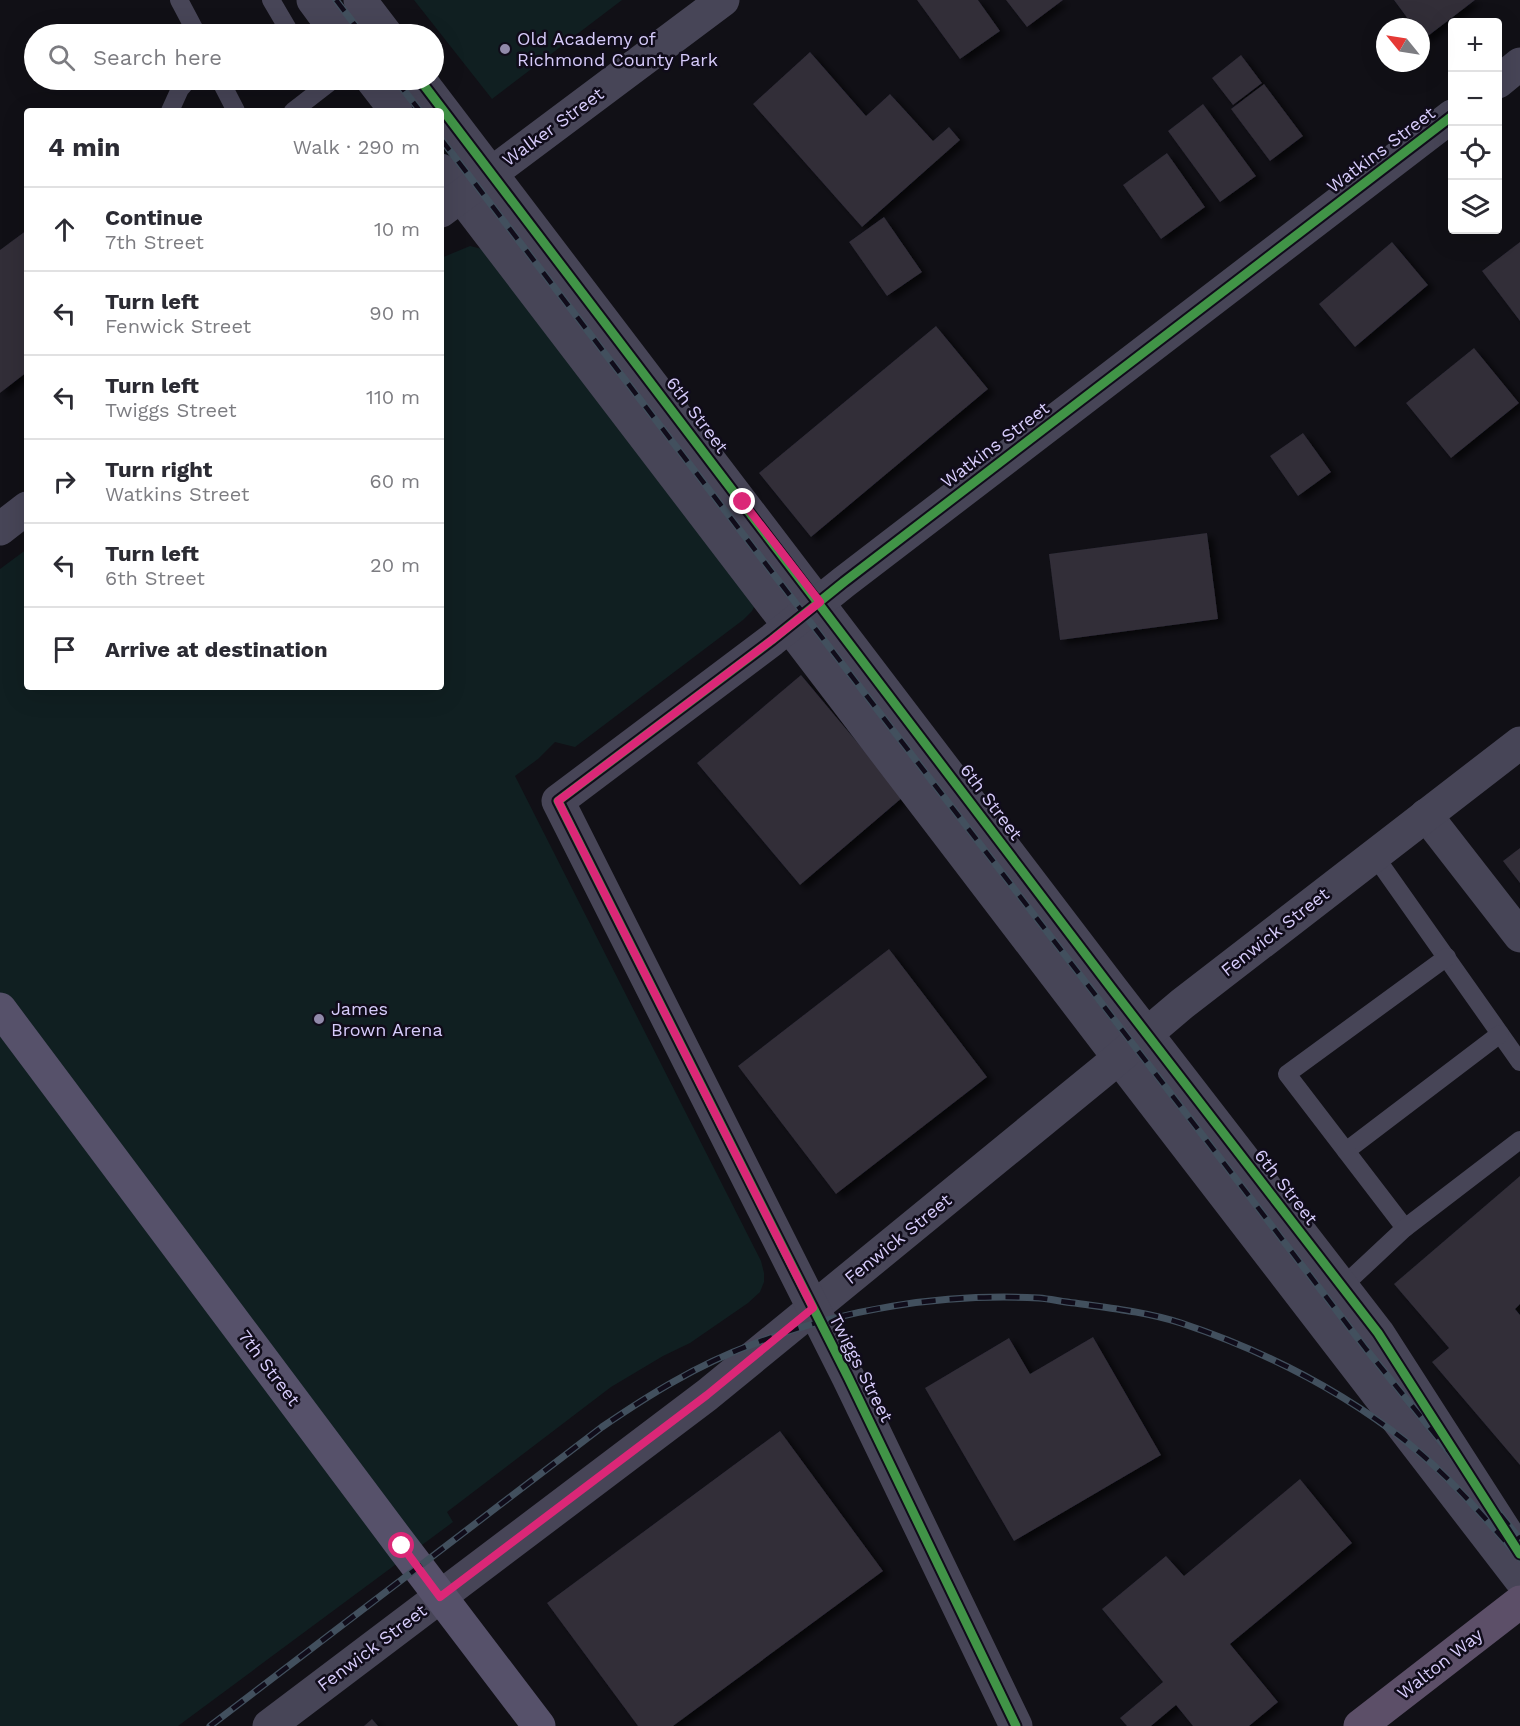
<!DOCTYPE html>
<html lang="en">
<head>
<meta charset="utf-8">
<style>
  body { margin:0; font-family:"Work Sans",sans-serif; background:#f2f2f3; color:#2b2b33 }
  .controls { position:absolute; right:18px; top:18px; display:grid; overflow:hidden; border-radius:6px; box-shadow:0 6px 24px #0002 }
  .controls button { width:54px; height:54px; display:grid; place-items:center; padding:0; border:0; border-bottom:2px solid #e1e1e2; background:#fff; color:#2b2b33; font:30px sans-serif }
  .compass { position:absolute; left:1376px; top:18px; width:54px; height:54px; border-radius:50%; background:#fff; box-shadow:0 6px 24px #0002; rotate:300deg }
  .stop { position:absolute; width:18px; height:18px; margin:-14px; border:4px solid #db2777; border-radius:50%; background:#fff }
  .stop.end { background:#db2777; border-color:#fff; box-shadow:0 2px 6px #0008 }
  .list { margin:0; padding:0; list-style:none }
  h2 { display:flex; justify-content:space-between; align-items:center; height:78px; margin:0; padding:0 24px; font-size:26px }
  h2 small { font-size:20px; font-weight:400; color:#7c7c81 }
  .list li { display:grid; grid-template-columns:39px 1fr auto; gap:18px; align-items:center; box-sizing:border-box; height:84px; padding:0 24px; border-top:2px solid #e1e1e2 }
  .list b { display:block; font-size:22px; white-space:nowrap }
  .list p { margin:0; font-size:20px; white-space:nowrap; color:#7c7c81 }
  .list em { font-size:20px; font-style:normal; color:#7c7c81 }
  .icon { flex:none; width:33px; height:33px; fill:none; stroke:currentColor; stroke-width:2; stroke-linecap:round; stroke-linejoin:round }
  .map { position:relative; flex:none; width:1520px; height:1726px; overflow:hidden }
  .search { position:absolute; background:#fff; box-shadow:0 6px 24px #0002; left:24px; top:24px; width:420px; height:66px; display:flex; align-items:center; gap:15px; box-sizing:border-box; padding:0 21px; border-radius:33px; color:#7c7c81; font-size:22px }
  .panel { position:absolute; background:#fff; box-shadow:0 6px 24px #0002; left:24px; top:108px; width:420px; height:582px; border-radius:6px }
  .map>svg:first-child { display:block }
  .green { fill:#101f21 }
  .building { fill:#302d39; filter:url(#shadow) }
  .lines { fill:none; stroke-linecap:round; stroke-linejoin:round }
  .service { stroke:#474557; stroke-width:18 }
  .minor { stroke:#474557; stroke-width:33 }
  .secondary { stroke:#56516a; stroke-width:33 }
  .primary { stroke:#5c4f68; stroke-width:33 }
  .rail-casing { stroke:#42505e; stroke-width:7 }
  .rail { stroke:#100c1a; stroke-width:4.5; stroke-dasharray:14; stroke-linecap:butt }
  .cycleway-casing { stroke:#100c1a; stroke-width:13 }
  .cycleway { stroke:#419447; stroke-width:9 }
  .route { stroke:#db2777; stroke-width:8 }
  .poi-dot { fill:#918aaa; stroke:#100c1a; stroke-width:2 }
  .labels { text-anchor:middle; stroke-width:5; stroke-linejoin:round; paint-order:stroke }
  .poi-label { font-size:18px; fill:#d6cbfa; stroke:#100c1a; text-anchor:start }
  .street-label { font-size:18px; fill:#d6cbfa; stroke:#100c1a }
</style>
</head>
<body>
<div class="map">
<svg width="1520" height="1726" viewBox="0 0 1520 1726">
  <defs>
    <filter id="shadow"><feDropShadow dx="6" dy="4" stdDeviation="3" flood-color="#0009"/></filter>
  </defs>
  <rect width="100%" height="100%" fill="#111016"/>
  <g class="green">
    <path d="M414,0h208l-130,99z"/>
    <path d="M470,246l12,3 275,352 -5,10 -9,9 -168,127 -20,-5 -17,17 -23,17 246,485 3,12v9l-4,10 -12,11 -58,40 -27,13 -52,31 -164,125 6,10 -275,204h-178v-1157l27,-20v138h414v-429z"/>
  </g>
  <g class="building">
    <path d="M917,0h61l22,31 -40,28z"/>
    <path d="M1006,0h57l-36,27z"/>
    <path d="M1394,0h81l-51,39 -3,-3v-9h-7z"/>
    <path d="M810,52l56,64 24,-22 43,47 16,-14 11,13 -98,87 -109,-123z"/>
    <path d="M1241,55l21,28 -29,22 -21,-27z"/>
    <path d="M1264,84l39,52 -33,25 -39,-52z"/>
    <path d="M1203,104l53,72 -36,26 -52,-71z"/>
    <path d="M1167,153l38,54 -44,32 -38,-54z"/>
    <path d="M884,217l38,55 -35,24 -38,-54z"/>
    <path d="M27,230v142l-27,21v-143z"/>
    <path d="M1392,242l36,43 -73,62 -36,-43z"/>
    <path d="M1520,242v79l-38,-50z"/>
    <path d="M936,326l52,63 -177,148 -52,-64z"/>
    <path d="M1474,348l45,55 -68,55 -45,-55z"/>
    <path d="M1303,433l28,39 -33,24 -28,-40z"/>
    <path d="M1207,533l11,86 -158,21 -11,-86z"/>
    <path d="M801,675l102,122 -103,88 -103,-122z"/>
    <path d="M1520,848v35l-17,-22z"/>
    <path d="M889,949l98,128 -151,117 -98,-128z"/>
    <path d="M1520,1176v128l-5,5 5,6v150l-88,-103 17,-14 -55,-64z"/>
    <path d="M1093,1337l68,118 -147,86 -89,-153 84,-50 21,36z"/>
    <path d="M780,1431l103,140 -210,155h-35l-91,-123z"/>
    <path d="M1300,1479l52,64 -122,101 48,58 -29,24h-56l-17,-21 -25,21h-24l-7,-8 43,-36 -61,-73 64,-53 18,20z"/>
    <path d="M372,1719l6,7h-14z"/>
  </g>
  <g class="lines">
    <g class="service">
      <path d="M179,0l18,34"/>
      <path d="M271,0l20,34"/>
      <path d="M220,80l16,31"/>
      <path d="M170,111l10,-22 8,-9"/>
      <path d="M293,111l40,-31"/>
      <path d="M1374,855l146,207"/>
      <path d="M1346,1151l154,-117"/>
      <path d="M1405,1228l-118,-154 160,-117"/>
      <path d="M1342,1287l63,-59 115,-88"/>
    </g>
    <g class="minor">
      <path d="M313,0l25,34"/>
      <path d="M360,0l26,34"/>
      <path d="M372,80l24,31"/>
      <path d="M420,80l692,909 266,344 142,221"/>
      <path d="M1498,82l22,-18"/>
      <path d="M441,170l678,888 401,521"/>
      <path d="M441,211l282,-211"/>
      <path d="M0,529l27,-21"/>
      <path d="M1426,815l94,121"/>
      <path d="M269,1726l438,-331 396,-324 79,-67 338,-261"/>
      <path d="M1016,1726l-168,-349 -290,-576 214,-161 72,-58 608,-466"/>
    </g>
    <path class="secondary" d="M0,1009l402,537 137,180"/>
    <path class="primary" d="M1360,1726l160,-124"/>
    <defs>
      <g id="rail">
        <path d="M336,0l26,34"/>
        <path d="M396,80l24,31"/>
        <path d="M441,139l925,1210 154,190"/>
        <path d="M210,1726l392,-299c47,-32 95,-62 149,-82 90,-36 191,-52 288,-47 12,1 24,4 36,5 35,5 72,9 106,20 81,27 160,67 227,120 42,34 77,75 112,115"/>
      </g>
    </defs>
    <use href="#rail" class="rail-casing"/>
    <use href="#rail" class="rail"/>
    <defs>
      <g id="cycleway">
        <path d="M420,80l692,909 266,344 142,221"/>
        <path d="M1016,1726l-168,-349 -290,-576 214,-161 72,-58 608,-466"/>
      </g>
    </defs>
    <use href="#cycleway" class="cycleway-casing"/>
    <use href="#cycleway" class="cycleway"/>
  </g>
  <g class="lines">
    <path class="route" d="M402,1546l38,51 267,-202 106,-87 -255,-507 214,-161 48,-38 -77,-100"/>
  </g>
  <g class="poi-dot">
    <circle cx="505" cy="49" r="6"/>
    <circle cx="319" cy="1019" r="6"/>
  </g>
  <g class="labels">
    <g class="poi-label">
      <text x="517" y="45">Old Academy of<tspan x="517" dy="21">Richmond County Park</tspan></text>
      <text x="331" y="1015">James<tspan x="331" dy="21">Brown Arena</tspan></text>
    </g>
    <g class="street-label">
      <text transform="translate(553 127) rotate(-36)" y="6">Walker Street</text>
      <text transform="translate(1381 150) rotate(-37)" y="6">Watkins Street</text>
      <text transform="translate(697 415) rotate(53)" y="6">6th Street</text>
      <text transform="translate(995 445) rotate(-37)" y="6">Watkins Street</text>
      <text transform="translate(991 802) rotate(53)" y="6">6th Street</text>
      <text transform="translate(1275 932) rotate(-38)" y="6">Fenwick Street</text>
      <text transform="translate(1286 1187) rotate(52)" y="6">6th Street</text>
      <text transform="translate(898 1239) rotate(-39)" y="6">Fenwick Street</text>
      <text transform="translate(269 1368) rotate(53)" y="6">7th Street</text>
      <text transform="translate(861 1368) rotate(63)" y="6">Twiggs Street</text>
      <text transform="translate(372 1648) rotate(-37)" y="6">Fenwick Street</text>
      <text transform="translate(1440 1664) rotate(-38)" y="6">Walton Way</text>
    </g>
  </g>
</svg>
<div class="controls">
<button>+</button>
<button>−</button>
<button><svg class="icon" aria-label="locate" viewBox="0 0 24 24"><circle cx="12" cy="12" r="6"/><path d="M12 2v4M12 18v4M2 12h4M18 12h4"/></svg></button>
<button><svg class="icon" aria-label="layers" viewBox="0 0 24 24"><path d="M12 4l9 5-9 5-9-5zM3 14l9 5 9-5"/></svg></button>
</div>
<svg class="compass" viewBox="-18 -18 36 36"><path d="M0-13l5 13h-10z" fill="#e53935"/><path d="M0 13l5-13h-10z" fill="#7c7c81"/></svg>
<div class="stop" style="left:402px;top:1546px"></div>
<div class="stop end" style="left:743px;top:502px"></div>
<div class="search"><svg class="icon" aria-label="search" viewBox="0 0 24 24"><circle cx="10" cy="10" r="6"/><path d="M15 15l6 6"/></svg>Search here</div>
<section class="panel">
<h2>4 min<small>Walk · 290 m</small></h2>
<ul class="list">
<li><svg class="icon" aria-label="ahead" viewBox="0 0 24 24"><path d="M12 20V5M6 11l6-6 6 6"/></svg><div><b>Continue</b><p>7th Street</p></div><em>10 m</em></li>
<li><svg class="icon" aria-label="left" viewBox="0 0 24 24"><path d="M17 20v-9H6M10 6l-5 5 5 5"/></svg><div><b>Turn left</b><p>Fenwick Street</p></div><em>90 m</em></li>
<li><svg class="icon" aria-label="left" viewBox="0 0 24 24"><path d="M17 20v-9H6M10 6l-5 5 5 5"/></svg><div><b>Turn left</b><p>Twiggs Street</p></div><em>110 m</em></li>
<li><svg class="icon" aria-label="right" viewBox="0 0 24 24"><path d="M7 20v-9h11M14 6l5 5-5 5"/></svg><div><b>Turn right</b><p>Watkins Street</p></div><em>60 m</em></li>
<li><svg class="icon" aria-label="left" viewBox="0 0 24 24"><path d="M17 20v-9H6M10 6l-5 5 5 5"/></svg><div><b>Turn left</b><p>6th Street</p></div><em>20 m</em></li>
<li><svg class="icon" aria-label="arrive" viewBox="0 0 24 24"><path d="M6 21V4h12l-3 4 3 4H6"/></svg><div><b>Arrive at destination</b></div></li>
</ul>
</section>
</div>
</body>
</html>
